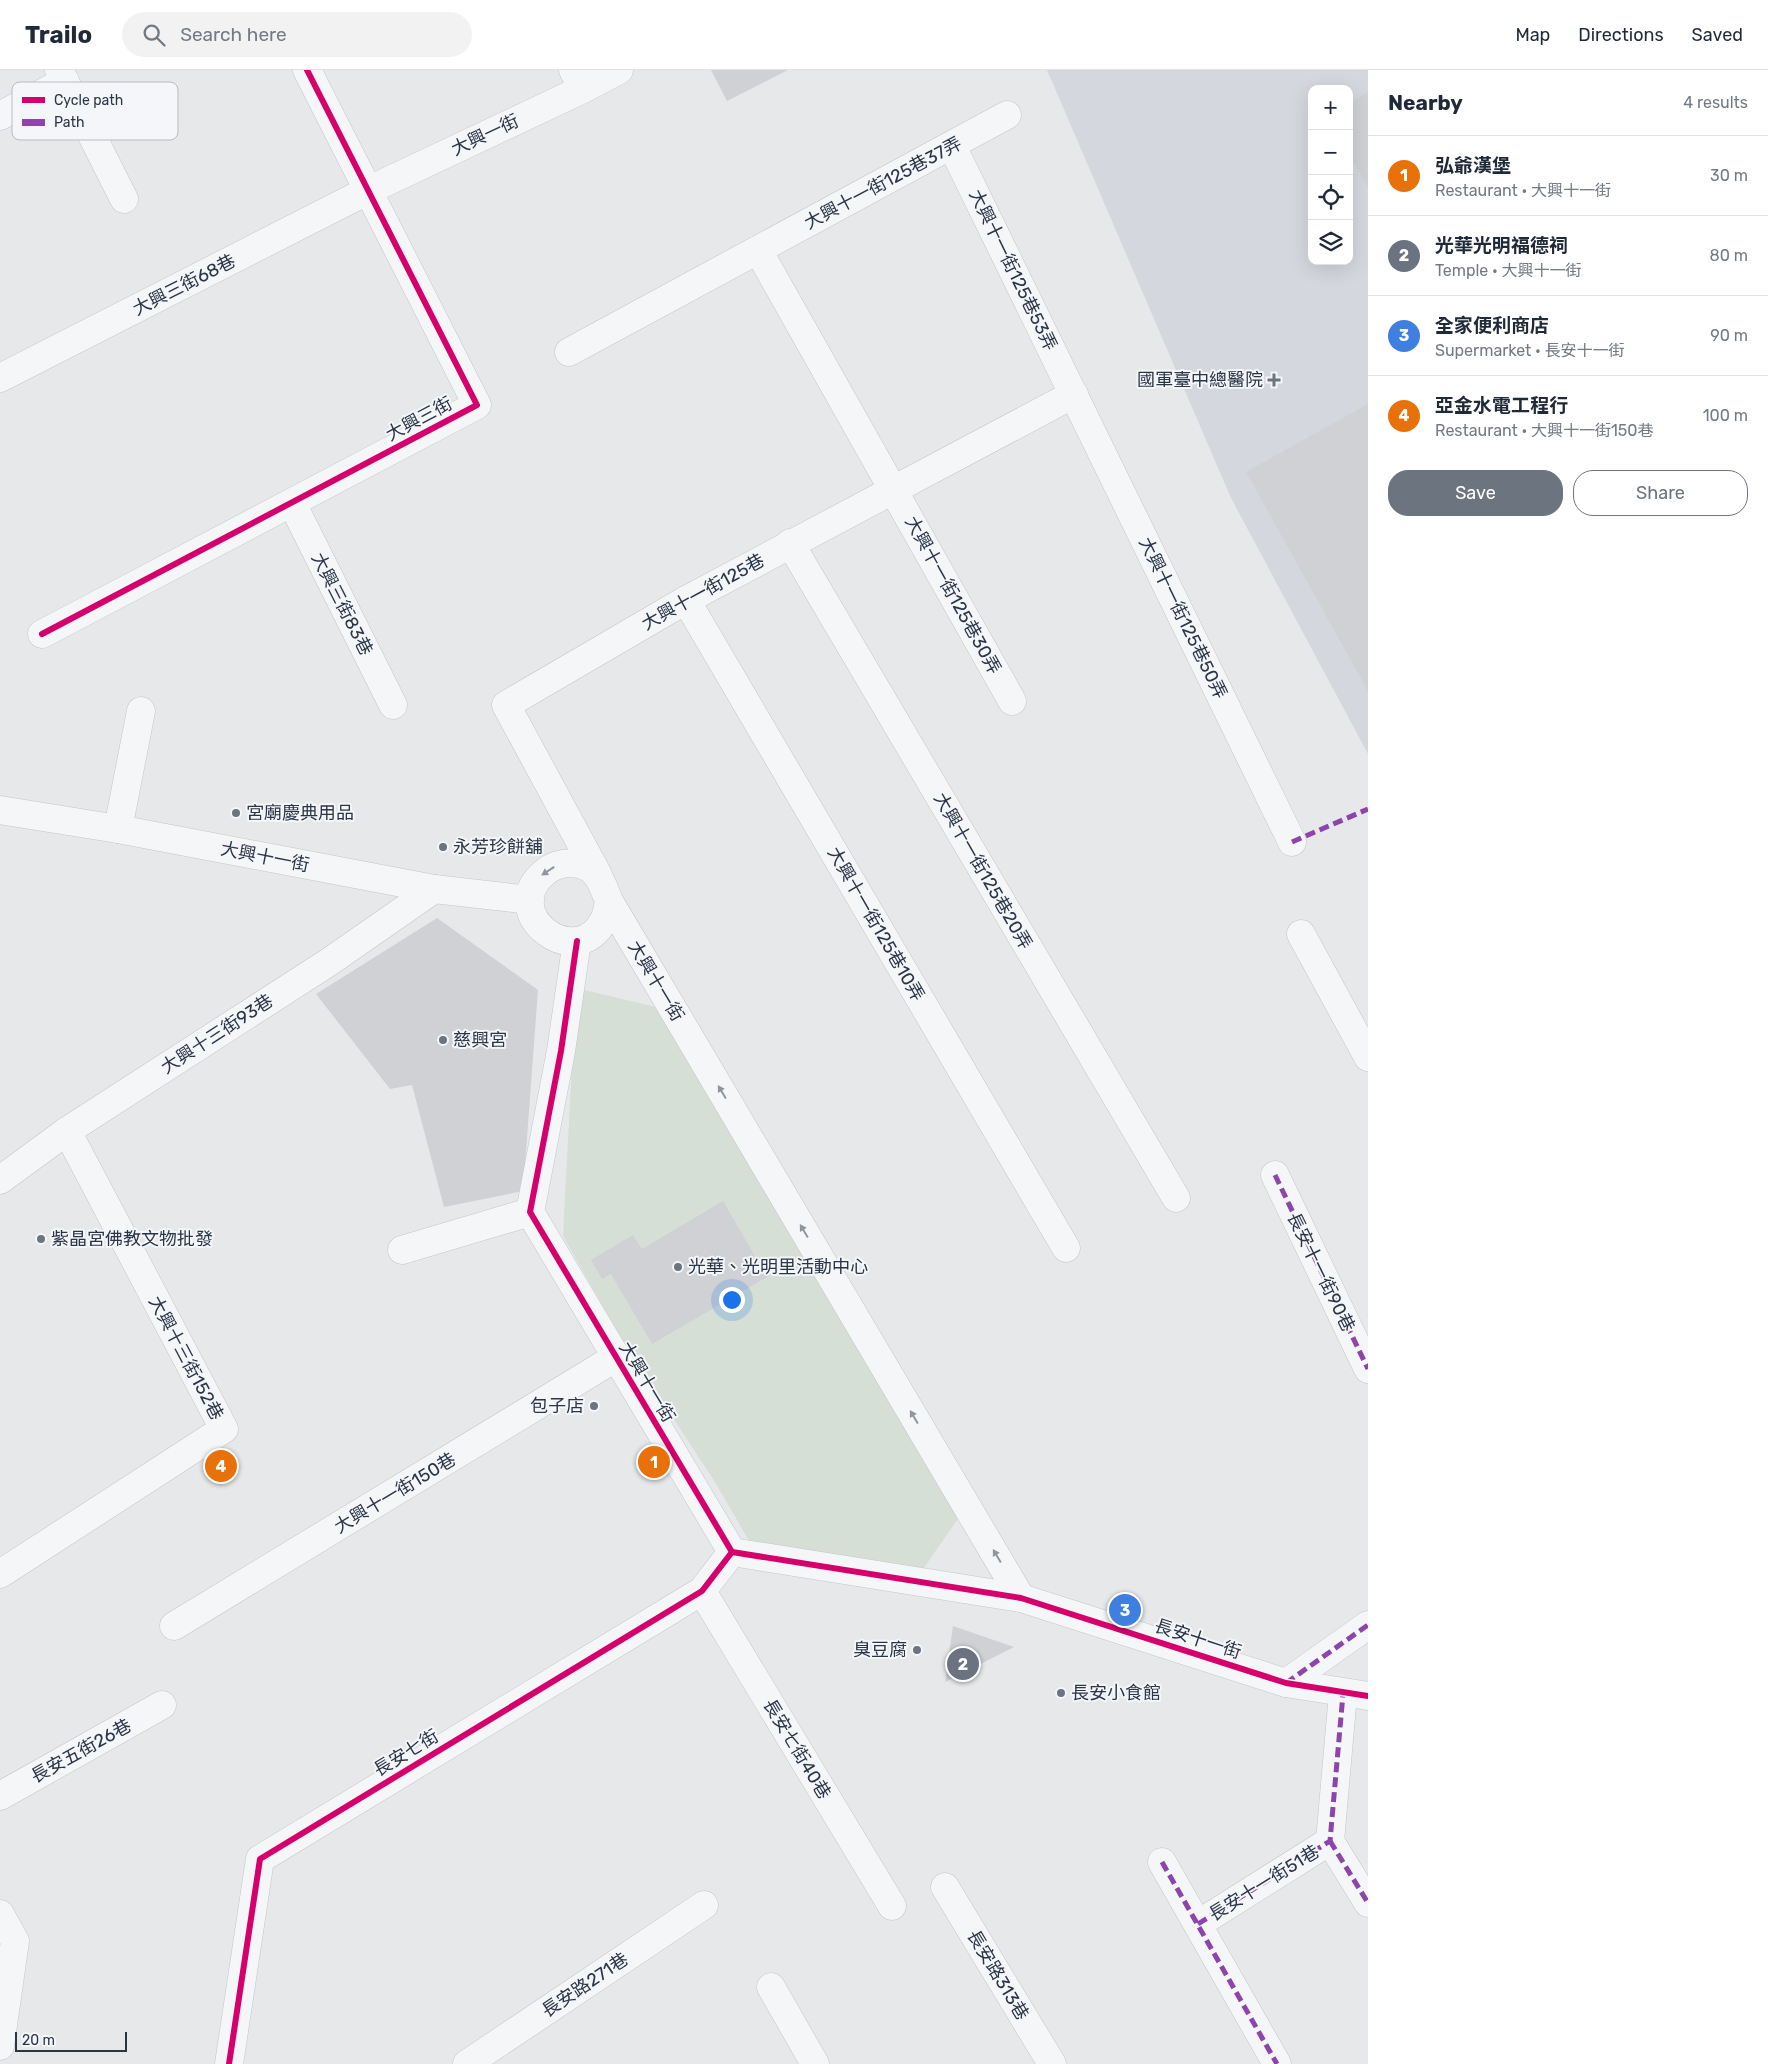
<!DOCTYPE html>
<html lang="en">
<head>
<meta charset="utf-8">
<style>
  body { margin:0; font-family:Rubik,"Noto Sans TC",sans-serif; background:#f2f2f3; color:#1f2937 }
  .controls { position:absolute; right:15px; top:15px; display:grid; overflow:hidden; border-radius:10px; box-shadow:0 5px 20px #0002 }
  .controls button { width:45px; height:45px; display:grid; place-items:center; padding:0; border:0; border-bottom:1px solid #e0e1e3; background:#fff; color:#1f2937; font:25px sans-serif }
  .scale { position:absolute; left:15px; bottom:12px; width:112px; box-sizing:border-box; padding-left:5px; border:2px solid #2a3546; border-top:0; font-size:14px; line-height:18px; white-space:nowrap; color:#2a3546; -webkit-text-stroke:4px #f4f6f9; paint-order:stroke }
  .you { position:absolute; left:731px; top:1229px; width:18px; height:18px; margin:-12px; border:4px solid #fff; border-radius:50%; background:#1a73e8; box-shadow:0 0 0 8px #1a73e833 }
  .badge { display:grid; place-items:center; width:32px; height:32px; border-radius:50%; background:#6c747f; color:#fff; font-size:16px; font-weight:700 }
  .pin { position:absolute; translate:-50% -50%; border:2px solid #fff; box-shadow:0 1px 5px #0006 }
  .list { margin:0; padding:0; list-style:none }
  h2 { display:flex; justify-content:space-between; align-items:center; height:65px; margin:0; padding:0 20px; font-size:21px }
  h2 small { font-size:16px; font-weight:400; color:#747a83 }
  .list li { display:grid; grid-template-columns:32px 1fr auto; gap:15px; align-items:center; box-sizing:border-box; height:80px; padding:0 20px; border-top:1px solid #e0e1e3 }
  .list b { display:block; font-size:19px; white-space:nowrap }
  .list p { margin:0; font-size:16px; white-space:nowrap; color:#747a83 }
  .list em { font-size:16px; font-style:normal; color:#747a83 }
  .actions { display:flex; gap:10px; padding:15px 20px }
  .actions a { flex:1; padding:11px 0; border:1px solid #6c747f; border-radius:20px; text-align:center; font-size:18px; color:#6c747f }
  .actions .main { background:#6c747f; color:#fff }
  .icon { flex:none; width:28px; height:28px; fill:none; stroke:currentColor; stroke-width:2; stroke-linecap:round; stroke-linejoin:round }
  .map { position:relative; flex:none; width:1368px; height:1994px; overflow:hidden }
  header { display:flex; align-items:center; gap:30px; box-sizing:border-box; height:70px; padding:0 25px; background:#fff; border-bottom:1px solid #e0e1e3 }
  header strong { font-size:24px }
  nav { display:flex; gap:28px; margin-inline-start:auto; font-size:18px }
  .search { width:350px; height:45px; background:#f2f2f3; display:flex; align-items:center; gap:12px; box-sizing:border-box; padding:0 18px; border-radius:28px; color:#747a83; font-size:19px }
  main { display:flex }
  aside { flex:1; background:#fff }
  .map>svg:first-child { display:block }
  .built { fill:#d4d7dd; fill-rule:evenodd }
  .green { fill:#d6dfd5 }
  .building { fill:#cfd1d4 }
  .lines { fill:none; stroke-linecap:round; stroke-linejoin:round }
  .minor-casing { stroke:#c4c6c8; stroke-width:29 }
  .minor { stroke:#f5f6f7; stroke-width:28 }
  .quiet { stroke:#8e44ad; stroke-width:5; stroke-dasharray:10 5; stroke-linecap:butt }
  .cycleway-casing { stroke:#f4f6f9; stroke-width:9 }
  .cycleway { stroke:#d6006c; stroke-width:6 }
  .oneway { fill:#90969e }
  .poi-dot { fill:#6c747f; stroke:#f4f6f9; stroke-width:2 }
  .labels { text-anchor:middle; stroke-width:4; stroke-linejoin:round; paint-order:stroke }
  .street-label { font-size:18px; fill:#2a3546; stroke:#f4f6f9 }
  .poi-label { font-size:18px; fill:#2a3546; stroke:#f4f6f9; text-anchor:start }
  .key { fill:#f4f6f9; stroke:#b7bcc3; stroke-width:1 }
  .key-label { font-size:14px; fill:#2a3546 }
</style>
</head>
<body>
<header>
<strong>Trailo</strong>
<div class="search"><svg class="icon" aria-label="search" viewBox="0 0 24 24"><circle cx="10" cy="10" r="6"/><path d="M15 15l6 6"/></svg>Search here</div>
<nav><a>Map</a><a>Directions</a><a>Saved</a></nav>
</header>
<main>
<div class="map">
<svg width="1368" height="1994" viewBox="0 0 1368 1994">
  <rect width="100%" height="100%" fill="#e6e8ea"/>
  <path class="built" d="M1047,0h321v684l-137,-256zM1312,19h37v172h-37z"/>
  <path class="green" d="M576,918l88,21 296,507 -37,53 -168,-18 -40,-69 -88,-134 -64,-112z"/>
  <g class="building">
    <path d="M711,0h77l-61,31z"/>
    <path d="M1368,22v95l-19,-33v-51z"/>
    <path d="M1368,334v287l-122,-219z"/>
    <path d="M437,848l101,72 -15,201 -79,16 -32,-122 -22,4 -74,-95z"/>
    <path d="M723,1131l44,76 -115,67 -41,-70 -9,5 -11,-19 42,-25 9,14z"/>
    <path d="M953,1556l61,21 -69,35z"/>
  </g>
  <g class="lines">
    <defs>
      <g id="minor">
        <path d="M59,0l65,129"/>
        <path d="M583,19l36,-19"/>
        <path d="M0,46l65,-35"/>
        <path d="M952,76l340,696"/>
        <path d="M758,180l254,451"/>
        <path d="M569,282l438,-237"/>
        <path d="M0,308l367,-187 216,-102 -10,-19"/>
        <path d="M292,433l101,202"/>
        <path d="M790,473l386,655"/>
        <path d="M686,530l380,648"/>
        <path d="M42,564l435,-229 -170,-335"/>
        <path d="M0,740l118,19 316,60 96,11"/>
        <path d="M118,759l23,-118"/>
        <path d="M598,805l-92,-170 180,-105 388,-206"/>
        <path d="M609,831c-1,6 -2,13 -5,19 -28,54 -107,-7 -60,-47 14,-13 43,-14 54,4 5,7 8,17 11,24l412,697"/>
        <path d="M1301,864l67,123"/>
        <path d="M577,871l-16,110 -31,161 202,340 289,46 265,85 82,13"/>
        <path d="M1275,1105l93,194"/>
        <path d="M0,1110l67,-49 262,-169 105,-73"/>
        <path d="M402,1180l128,-38"/>
        <path d="M0,1504l224,-145 -157,-298"/>
        <path d="M702,1521l190,315"/>
        <path d="M174,1556l441,-268"/>
        <path d="M1286,1613l82,-58"/>
        <path d="M0,1726l162,-91"/>
        <path d="M1330,1771l38,62"/>
        <path d="M1162,1792l115,202"/>
        <path d="M945,1817l107,177"/>
        <path d="M0,1844l15,27 -15,105"/>
        <path d="M1198,1854l132,-83 13,-147"/>
        <path d="M771,1917l44,77"/>
        <path d="M229,1994l31,-205 442,-268 30,-39"/>
        <path d="M467,1994l237,-159"/>
      </g>
    </defs>
    <use href="#minor" class="minor-casing"/>
    <use href="#minor" class="minor"/>
    <g class="quiet">
      <path d="M1292,772l76,-33"/>
      <path d="M1275,1105l93,194"/>
      <path d="M1286,1613l82,-58"/>
      <path d="M1330,1771l38,62"/>
      <path d="M1162,1792l115,202"/>
      <path d="M1198,1854l132,-83 13,-147"/>
    </g>
    <defs>
      <g id="cycleway">
        <path d="M42,564l435,-229 -170,-335"/>
        <path d="M577,871l-16,110 -31,161 202,340 289,46 265,85 82,13"/>
        <path d="M229,1994l31,-205 442,-268 30,-39"/>
      </g>
    </defs>
    <use href="#cycleway" class="cycleway-casing"/>
    <use href="#cycleway" class="cycleway"/>
  </g>
  <defs><path id="oneway-solid" d="M-6-.8H1V-3.2L6.5 0L1 3.2V.8H-6Z" transform="scale(1.25)"/></defs>
  <g class="oneway">
    <use href="#oneway-solid" transform="translate(548 801) rotate(147)"/>
    <use href="#oneway-solid" transform="translate(722 1022) rotate(-121)"/>
    <use href="#oneway-solid" transform="translate(804 1161) rotate(-121)"/>
    <use href="#oneway-solid" transform="translate(914 1347) rotate(-121)"/>
    <use href="#oneway-solid" transform="translate(997 1486) rotate(-121)"/>
  </g>
  <g class="poi-dot">
    <path d="M1271.5 302.5h5v5h5v5h-5v5h-5v-5h-5v-5h5z"/>
    <circle cx="236" cy="743" r="5"/>
    <circle cx="443" cy="777" r="5"/>
    <circle cx="443" cy="970" r="5"/>
    <circle cx="41" cy="1169" r="5"/>
    <circle cx="678" cy="1197" r="5"/>
    <circle cx="594" cy="1336" r="5"/>
    <circle cx="917" cy="1580" r="5"/>
    <circle cx="1061" cy="1623" r="5"/>
  </g>
  <g class="labels">
    <g class="street-label">
      <text transform="translate(485 65) rotate(-25)" y="6">大興一街</text>
      <text transform="translate(883 113) rotate(-28)" y="6">大興十一街125巷37弄</text>
      <text transform="translate(1013 200) rotate(64)" y="6">大興十一街125巷53弄</text>
      <text transform="translate(184 215) rotate(-27)" y="6">大興三街68巷</text>
      <text transform="translate(419 349) rotate(-28)" y="6">大興三街</text>
      <text transform="translate(703 522) rotate(-29)" y="6">大興十一街125巷</text>
      <text transform="translate(953 525) rotate(61)" y="6">大興十一街125巷30弄</text>
      <text transform="translate(342 534) rotate(63)" y="6">大興三街83巷</text>
      <text transform="translate(1183 548) rotate(64)" y="6">大興十一街125巷50弄</text>
      <text transform="translate(265 787) rotate(11)" y="6">大興十一街</text>
      <text transform="translate(983 801) rotate(60)" y="6">大興十一街125巷20弄</text>
      <text transform="translate(876 854) rotate(60)" y="6">大興十一街125巷10弄</text>
      <text transform="translate(656 911) rotate(59)" y="6">大興十一街</text>
      <text transform="translate(217 964) rotate(-33)" y="6">大興十三街93巷</text>
      <text transform="translate(1321 1202) rotate(64)" y="6">長安十一街90巷</text>
      <text transform="translate(186 1288) rotate(62)" y="6">大興十三街152巷</text>
      <text transform="translate(647 1312) rotate(59)" y="6">大興十一街</text>
      <text transform="translate(395 1423) rotate(-31)" y="6">大興十一街150巷</text>
      <text transform="translate(1198 1569) rotate(18)" y="6">長安十一街</text>
      <text transform="translate(797 1679) rotate(59)" y="6">長安七街40巷</text>
      <text transform="translate(81 1681) rotate(-29)" y="6">長安五街26巷</text>
      <text transform="translate(406 1683) rotate(-31)" y="6">長安七街</text>
      <text transform="translate(1264 1813) rotate(-32)" y="6">長安十一街51巷</text>
      <text transform="translate(998 1905) rotate(59)" y="6">長安路313巷</text>
      <text transform="translate(585 1915) rotate(-34)" y="6">長安路271巷</text>
    </g>
    <g class="poi-label">
      <text x="1263" y="316" text-anchor="end">國軍臺中總醫院</text>
      <text x="246" y="749">宮廟慶典用品</text>
      <text x="453" y="783">永芳珍餅舖</text>
      <text x="453" y="976">慈興宮</text>
      <text x="51" y="1175">紫晶宮佛教文物批發</text>
      <text x="688" y="1203">光華、光明里活動中心</text>
      <text x="584" y="1342" text-anchor="end">包子店</text>
      <text x="907" y="1586" text-anchor="end">臭豆腐</text>
      <text x="1071" y="1629">長安小食館</text>
    </g>
  </g>
  <rect x="12" y="12" width="166" height="58" rx="8" class="key"/>
  <rect x="22" y="27" width="23" height="6" fill="#d6006c"/>
  <rect x="22" y="49" width="23" height="7" fill="#8e44ad"/>
  <g class="key-label">
    <text x="54" y="35">Cycle path</text>
    <text x="54" y="57">Path</text>
  </g>
</svg>
<div class="controls">
<button>+</button>
<button>−</button>
<button><svg class="icon" aria-label="locate" viewBox="0 0 24 24"><circle cx="12" cy="12" r="6"/><path d="M12 2v4M12 18v4M2 12h4M18 12h4"/></svg></button>
<button><svg class="icon" aria-label="layers" viewBox="0 0 24 24"><path d="M12 4l9 5-9 5-9-5zM3 14l9 5 9-5"/></svg></button>
</div>
<div class="scale">20 m</div>
<div class="you"></div>
<div class="pin badge" style="left:654px;top:1392px;background:#e8710a">1</div>
<div class="pin badge" style="left:963px;top:1594px;background:#6b7280">2</div>
<div class="pin badge" style="left:1125px;top:1540px;background:#3f7fe0">3</div>
<div class="pin badge" style="left:221px;top:1396px;background:#e8710a">4</div>
</div>
<aside>
<h2>Nearby<small>4 results</small></h2>
<ul class="list">
<li><span class="badge" style="background:#e8710a">1</span><div><b>弘爺漢堡</b><p>Restaurant · 大興十一街</p></div><em>30 m</em></li>
<li><span class="badge" style="background:#6b7280">2</span><div><b>光華光明福德祠</b><p>Temple · 大興十一街</p></div><em>80 m</em></li>
<li><span class="badge" style="background:#3f7fe0">3</span><div><b>全家便利商店</b><p>Supermarket · 長安十一街</p></div><em>90 m</em></li>
<li><span class="badge" style="background:#e8710a">4</span><div><b>亞金水電工程行</b><p>Restaurant · 大興十一街150巷</p></div><em>100 m</em></li>
</ul>
<div class="actions"><a class="main">Save</a><a>Share</a></div>
</aside>
</main>
</body>
</html>
